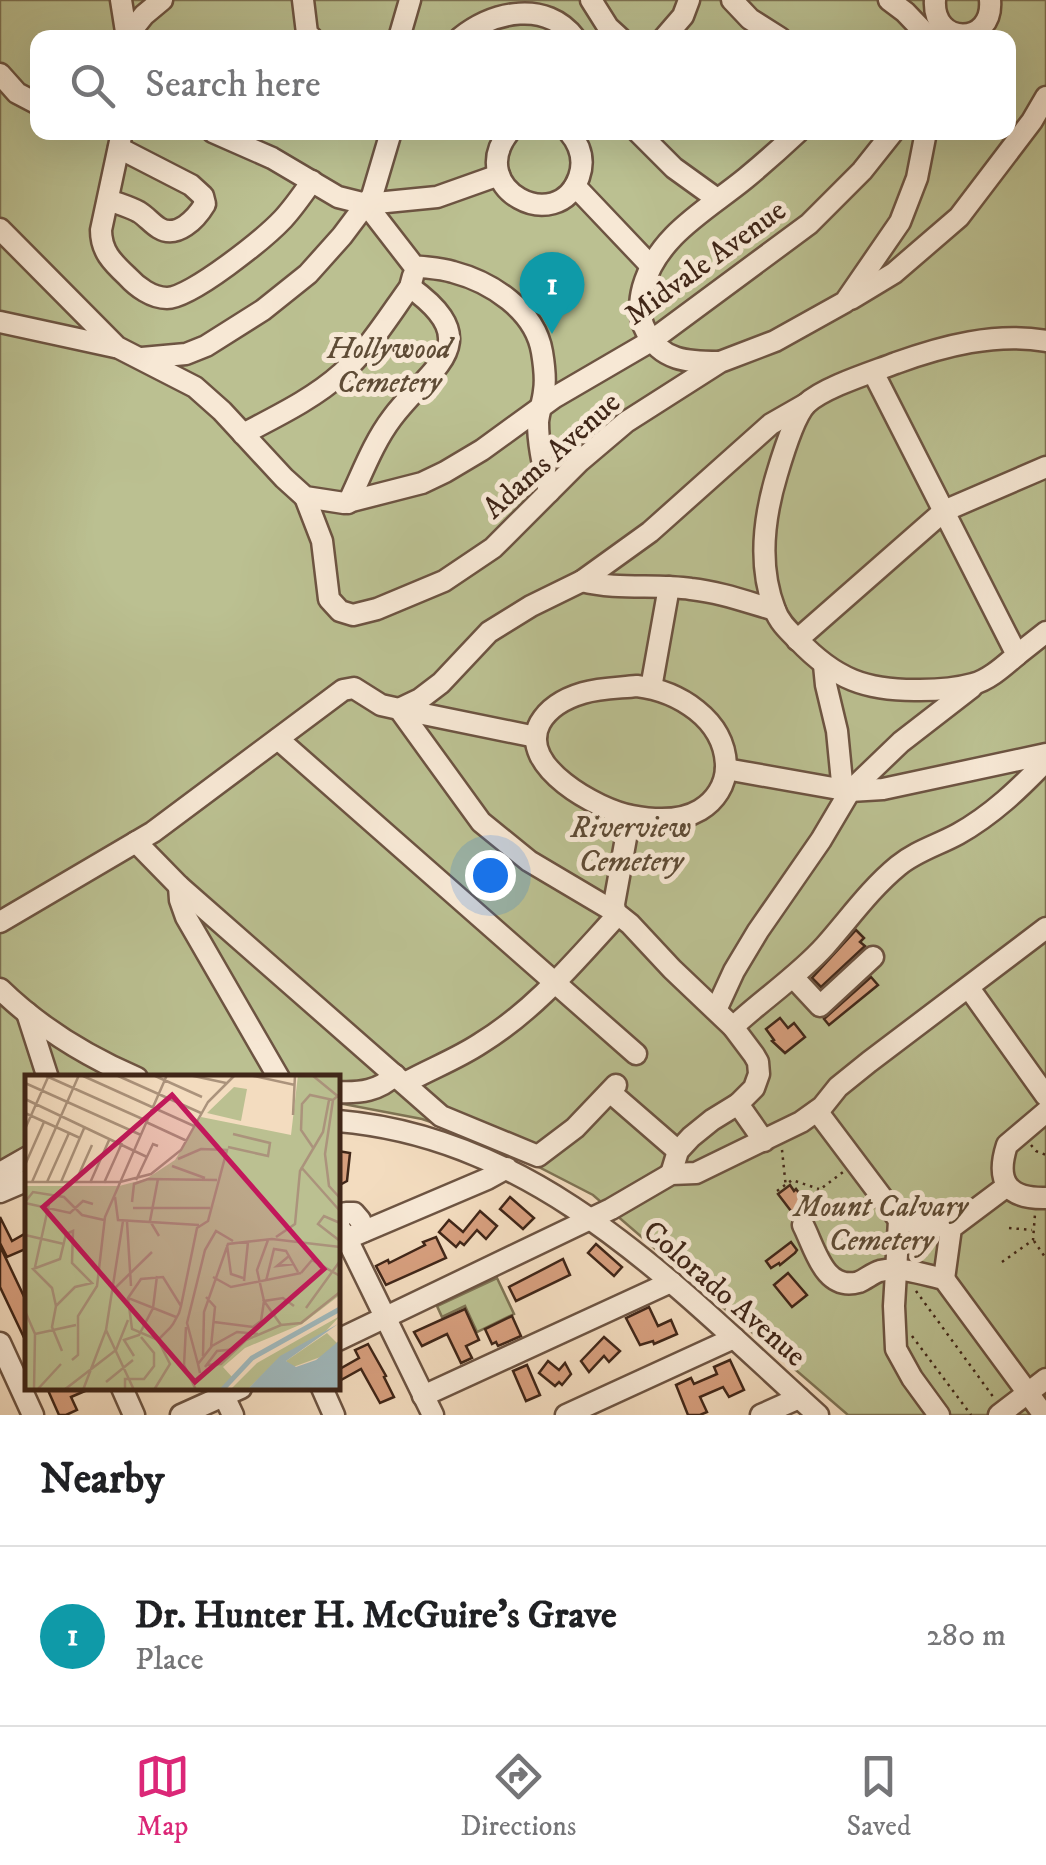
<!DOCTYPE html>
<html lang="en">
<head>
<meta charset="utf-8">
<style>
  body { margin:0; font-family:"IM FELL DW Pica",serif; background:#f6f6f6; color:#202124 }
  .you { position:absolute; left:490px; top:875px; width:35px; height:35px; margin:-25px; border:8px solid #fff; border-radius:50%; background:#1a73e8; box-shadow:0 0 0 15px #1a73e833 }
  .badge { display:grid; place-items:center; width:65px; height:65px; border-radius:50%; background:#db2777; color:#fff; font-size:32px; font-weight:700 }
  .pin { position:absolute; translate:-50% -82px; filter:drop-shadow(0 2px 5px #0008) }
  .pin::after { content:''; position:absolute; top:52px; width:35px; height:30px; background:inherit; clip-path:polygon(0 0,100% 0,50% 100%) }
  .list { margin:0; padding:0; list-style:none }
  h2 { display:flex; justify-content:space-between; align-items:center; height:130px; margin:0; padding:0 40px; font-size:42px }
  h2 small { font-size:32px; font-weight:400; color:#757577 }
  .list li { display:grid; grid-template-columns:65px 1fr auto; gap:30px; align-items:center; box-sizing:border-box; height:180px; padding:0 40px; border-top:2px solid #e0e0e0 }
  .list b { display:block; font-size:38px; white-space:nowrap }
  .list p { margin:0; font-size:32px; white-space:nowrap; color:#757577 }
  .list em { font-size:32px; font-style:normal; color:#757577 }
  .icon { flex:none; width:55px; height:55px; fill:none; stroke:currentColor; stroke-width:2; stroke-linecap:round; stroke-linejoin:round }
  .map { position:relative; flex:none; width:1046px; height:1415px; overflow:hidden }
  .search { position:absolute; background:#fff; box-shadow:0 10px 40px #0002; left:30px; right:30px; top:30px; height:110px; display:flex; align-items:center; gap:25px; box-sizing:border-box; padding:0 35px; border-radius:20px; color:#757577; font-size:38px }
  .sheet { height:310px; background:#fff }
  nav { display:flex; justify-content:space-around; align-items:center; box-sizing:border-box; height:140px; border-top:2px solid #e0e0e0; background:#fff; font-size:28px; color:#757577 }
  nav a { display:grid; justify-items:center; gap:5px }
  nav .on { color:#db2777 }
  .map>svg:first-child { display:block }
  .green { fill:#bbc091; stroke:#7e7354; stroke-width:2.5; fill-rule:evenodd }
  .building { fill:#d79f7e; stroke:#402618; stroke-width:2.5 }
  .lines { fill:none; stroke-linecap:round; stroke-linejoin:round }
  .minor-casing { stroke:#6d5442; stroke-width:25 }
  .path { stroke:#402618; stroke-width:2.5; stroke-dasharray:2.5 5; stroke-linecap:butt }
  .minor { stroke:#f7e8d5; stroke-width:20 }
  .labels { text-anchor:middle; stroke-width:10; stroke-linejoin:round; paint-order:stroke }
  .street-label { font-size:30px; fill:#402618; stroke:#f7e8d5 }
  .park-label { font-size:30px; font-style:italic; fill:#5f4c36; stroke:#f7e8d5 }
  .inset-river { fill:none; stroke:#a0b9bd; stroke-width:5 }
  .inset-road { fill:none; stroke:#ab937c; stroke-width:2.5 }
  .view { fill:#c2185b; fill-opacity:0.15; stroke:#c2185b; stroke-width:5 }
  .inset-edge { fill:none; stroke:#402618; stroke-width:5 }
</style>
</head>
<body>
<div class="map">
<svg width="1046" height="1415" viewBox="0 0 1046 1415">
  <rect width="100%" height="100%" fill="#f3dcbf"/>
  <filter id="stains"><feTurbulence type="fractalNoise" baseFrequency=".002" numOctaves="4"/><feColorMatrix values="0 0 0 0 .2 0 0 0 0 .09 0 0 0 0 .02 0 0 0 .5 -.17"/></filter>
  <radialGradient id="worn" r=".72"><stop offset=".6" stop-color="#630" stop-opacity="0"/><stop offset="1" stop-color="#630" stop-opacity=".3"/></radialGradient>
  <g class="green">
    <path d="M0,0h1046v1415h-198l-255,-220 -99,-51 -33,-12 -39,-13 -84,-16v-25h-310l-1,87 -27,12zM38,38h970v94h-970z"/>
    <path d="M497,1278l17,36 -37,18 -12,-26 -23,11 -5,-11z"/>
  </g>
  <g class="building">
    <path d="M856,930l8,8 -4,4 5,4 -44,41 -9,-9z"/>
    <path d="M871,977l7,8 -49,40 -5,-6z"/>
    <path d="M780,1018l8,10 6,-5 11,14 -20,16 -13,-12 2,-1 -8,-11z"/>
    <path d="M338,1151l12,2 -3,28 -9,5z"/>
    <path d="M790,1185l4,6 2,-2 14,19 -3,2 2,3 -6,-2 -9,4 -16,-21z"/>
    <path d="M510,1197l24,21 -11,11 -23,-20z"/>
    <path d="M480,1211l17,15 -11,13 -9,-9 -13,15 -4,-3 -4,5 -17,-15 10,-12 14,12z"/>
    <path d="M0,1217l12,24 16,-9v16l-21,9 -7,-14z"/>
    <path d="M436,1237l10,21 -60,27 -10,-19 12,-6 1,3 36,-18 -2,-3z"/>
    <path d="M791,1242l6,8 -2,3 -15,12 -1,-2 -8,5 -5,-7z"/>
    <path d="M596,1244l26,23 -8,9 -26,-23z"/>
    <path d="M0,1246l28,59v41l-28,-59z"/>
    <path d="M563,1259l7,16 -54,26 -7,-14z"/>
    <path d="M788,1273l19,22 -15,12 -18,-22z"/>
    <path d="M649,1307l9,19 13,-6 6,14 -23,10 -1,-3 -13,4 -14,-27z"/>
    <path d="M465,1309l14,31 -13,6 6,12 -11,5 -14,-29 -25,12 -8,-14z"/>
    <path d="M512,1316l9,20 -23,10 -2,-4 -4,2 -7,-15z"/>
    <path d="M604,1337l16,14 -11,11 -5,-6 -15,16 -8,-11z"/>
    <path d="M368,1344l18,32 -2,1 10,20 -14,6 -19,-34 -20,11 -3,-7v-3l21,-12 -4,-8z"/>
    <path d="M730,1360l14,30 -15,7 -6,-10 -23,10 7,15 -7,3h-12l-12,-30 15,-7 3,6 23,-10 -3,-7z"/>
    <path d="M548,1361l11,9 6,-7 6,11 -9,11 -3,-3 -4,4 -16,-13z"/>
    <path d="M527,1365l13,30 -14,6 -13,-30z"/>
    <path d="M47,1388h45l-21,9 6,13 -11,5h-7z"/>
  </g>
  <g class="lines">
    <defs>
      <g id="minor">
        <path d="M121,0l6,38"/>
        <path d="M303,0l4,33 5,5"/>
        <path d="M591,0l17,27 12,11"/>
        <path d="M732,0l18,19 30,19"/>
        <path d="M889,0l16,12 22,23"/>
        <path d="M935,0c-3,46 59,46 55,0"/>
        <path d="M128,35l16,-20 18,-15"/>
        <path d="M399,38l11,-38"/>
        <path d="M460,38c34,-27 86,-38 115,0"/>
        <path d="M664,38l19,-22 6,-16"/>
        <path d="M0,74l17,19 21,11"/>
        <path d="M122,132l-21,98c0,21 11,32 26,46 10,11 25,22 40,22 24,0 98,-60 116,-79 11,-12 20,-25 29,-38"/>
        <path d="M213,132l59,26 66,39 28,7 48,62c13,2 26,2 39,6 38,10 82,38 89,80 2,12 4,27 2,39 -1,11 -5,20 -6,31 0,24 6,47 11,70"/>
        <path d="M509,132c-45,57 49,105 70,45 6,-17 1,-32 -10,-45"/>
        <path d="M638,132l36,36 43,31"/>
        <path d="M575,186l75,79"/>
        <path d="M109,200c10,4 21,7 30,12 8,5 12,11 20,16 18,11 37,-9 46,-24l-2,-8 -12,-11 -72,-37"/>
        <path d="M366,204l71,-7 62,-22"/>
        <path d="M0,229l117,118 78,40 27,24 62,67 21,19 39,6 78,-20 23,-11 37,-22 73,-53 96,-56 158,-117 53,-53 31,-39"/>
        <path d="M851,299l43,-26 65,-56 73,-96 14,-24"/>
        <path d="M0,322l115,25"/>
        <path d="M142,358l44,-4 20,-8 57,-36 45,-36 34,-38 30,-40 19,-64"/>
        <path d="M718,362c-30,0 -57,-1 -72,-31 -8,-14 -7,-29 -3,-44 15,-52 64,-77 103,-109 18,-15 35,-30 52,-46"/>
        <path d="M873,372l144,283c-13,11 -28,25 -44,29 -18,5 -36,6 -53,6 -54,1 -85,-11 -122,-50 -9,-9 -19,-18 -23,-30 -17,-43 -11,-93 2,-136 5,-17 17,-57 29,-70 18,-17 67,-32 90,-41 47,-17 100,-31 150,-22"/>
        <path d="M243,434c34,-18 70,-35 99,-61 27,-24 47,-57 68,-86l3,-11"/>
        <path d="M305,497l17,44 7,58 11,12 13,4 24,-6 67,-28 49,-33 87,-87 46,-39 94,-60 55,-21 70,-39 55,-80 17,-44 9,-46"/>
        <path d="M348,503c14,-29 25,-60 44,-85 38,-51 97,-74 18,-131"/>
        <path d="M582,581c36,9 72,3 109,8 29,3 56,13 84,21"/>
        <path d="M797,640l147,-129 102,-44"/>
        <path d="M1017,655l29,-23"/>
        <path d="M824,665l2,20 11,46 5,51 8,9"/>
        <path d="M637,686c41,5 88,33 89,80 0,19 -11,35 -26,44 -20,12 -47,10 -68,6 -34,-6 -115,-50 -92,-93 9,-16 26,-25 43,-30 17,-5 36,-5 54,-7z"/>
        <path d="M651,688l18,-101"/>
        <path d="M399,709l82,113 48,39 86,51 15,12 42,45 61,58 21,28 4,7 1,12 -5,14 -16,16 -26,16 -21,17 -13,14 -7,23"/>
        <path d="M399,709l137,28"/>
        <path d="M278,739l358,315"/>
        <path d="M726,769l124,22 33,-2 163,-35"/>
        <path d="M136,842l43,44 262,230 97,40 37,-28 41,-43"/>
        <path d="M179,886l1,14 6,17 93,161"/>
        <path d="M0,922l153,-90 190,-142 11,-2 27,17 18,4 21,-10 21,-16 48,-51 42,-26 51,-25 68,-49 121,-108 35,-20"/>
        <path d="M793,977l27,29 53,-49"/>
        <path d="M969,988l77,108"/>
        <path d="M0,989c40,39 86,67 137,89"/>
        <path d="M716,1010l18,-39 24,-40 63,-91 29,-49 51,-49 71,-55"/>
        <path d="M27,1013l21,65"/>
        <path d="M733,1027c30,-28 65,-51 92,-81 24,-27 45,-57 73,-80 18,-15 40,-21 60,-32 34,-19 61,-45 88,-73"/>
        <path d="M405,1083c25,-14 52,-24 76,-40 52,-32 90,-77 131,-122l3,-9 -1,-8 16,-88"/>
        <path d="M338,1092c22,1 41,-1 57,-17"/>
        <path d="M610,1092l68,59"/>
        <path d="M738,1104l26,37"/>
        <path d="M817,1111l82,109 -5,86 2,43 16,29 27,37"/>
        <path d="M1046,1112l-39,33c-12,37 1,54 39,53"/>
        <path d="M338,1121c202,17 338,166 480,294"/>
        <path d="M0,1173l28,-16"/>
        <path d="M0,1192l28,-12"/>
        <path d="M899,1220l52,8"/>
        <path d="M803,1225c12,23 21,67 56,57 7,-3 14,-9 21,-11 20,-5 45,4 64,8l100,136"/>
        <path d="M364,1231l-4,-11 -6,-7h-8l-7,6v8l8,12 86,176"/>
        <path d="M353,1236l134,-57 20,-11"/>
        <path d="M944,1279l7,-51 56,-42"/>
        <path d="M338,1340l273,-131 60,-35 25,-1 105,-51 21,-15 16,-20 31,-25 177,-134"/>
        <path d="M0,1343l33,72"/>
        <path d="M122,1388l12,27"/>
        <path d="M322,1388l12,27"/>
        <path d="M224,1396l9,19"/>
        <path d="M423,1396l248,-114"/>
        <path d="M181,1415l60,-27"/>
        <path d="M566,1415l168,-77"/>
        <path d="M761,1415l38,-17"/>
        <path d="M999,1415l47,-36"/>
      </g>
    </defs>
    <use href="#minor" class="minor-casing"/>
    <g class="path">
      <path d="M1031,1145l5,6 10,4"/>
      <path d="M782,1150l4,38"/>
      <path d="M777,1191l15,-11 27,9"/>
      <path d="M805,1201l38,-29"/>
      <path d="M1009,1228l23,2"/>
      <path d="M1034,1241l11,16"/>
      <path d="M1002,1262l31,-22 2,-26"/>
      <path d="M916,1291l78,107"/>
      <path d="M912,1336l59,79"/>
    </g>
    <use href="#minor" class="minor"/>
  </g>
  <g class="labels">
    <g class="street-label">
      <text transform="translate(705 262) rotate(-36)" y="10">Midvale Avenue</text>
      <text transform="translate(551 455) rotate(-42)" y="10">Adams Avenue</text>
      <text transform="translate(725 1293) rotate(41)" y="10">Colorado Avenue</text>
    </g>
    <g class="park-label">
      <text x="389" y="358">Hollywood<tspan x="389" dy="34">Cemetery</tspan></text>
      <text x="631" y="837">Riverview<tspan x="631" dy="34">Cemetery</tspan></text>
      <text x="881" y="1216">Mount Calvary<tspan x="881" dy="34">Cemetery</tspan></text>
    </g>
  </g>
  <g transform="translate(25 1075)">
    <rect width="315" height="315" fill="#f3dcbf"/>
    <path d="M273,0h42v220l-38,29 -57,24 -22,19 9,10 -8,13 -199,-1v-203h94l27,-7 29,-19 26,-43 90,18zM209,12l13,2 -6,32 -34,-8zM315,241l-15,16 -42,23 -36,35h-17l27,-27zM302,258l11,11 -12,11 -33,12 -7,-6z" fill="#bbc091"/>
    <path d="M313,249l-52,37 10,6 20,-7 24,-20v50h-93l33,-34z" fill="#a0b9bd"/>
    <path class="inset-river" d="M197,315l30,-32 88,-49"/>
    <path class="inset-road" d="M19,0l103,46M56,0l113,51M91,0l85,38M128,0l49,22M164,0l37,8M224,0l46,10M287,0l28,23M0,8l116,52M0,24l122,58M308,25l-8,54 4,32 11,12M0,38l55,25M268,40l2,-40M121,47l41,19M0,54l24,-54M203,72l40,9 2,-13 -37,-9M289,74l-13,-19 1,-26 8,-9 23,5 7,-6M153,84l23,-10 26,1 -19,71 -11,7 -16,78M0,90l19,-43M147,91l33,12M276,92l39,44M133,104l-8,42 9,15M111,105l17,-36 5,2M0,107h95l31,-8 30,-24 27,-48 27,-27M7,107l47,-107M22,107l22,-49M36,107l24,-56M50,108l17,-38M65,108l20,-45M79,108l18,-40M90,122l3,23 81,5M0,127l8,-10 31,5 18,18 22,5M107,127l2,-18 14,-5 69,1M0,128l45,10 13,-12 10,3M108,133h77M98,146l-17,109 28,60M102,147l4,64M315,148l-16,-7 -6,8 22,17M48,156l-1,32 20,20 -17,4 -19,19 -4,-18 -19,-19 27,-10 6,-25zM0,160l39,9M251,162l19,-13 5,-53 23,-39 6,-32M202,170l4,29 12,4M264,181l-12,10 17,-2M10,192l14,-63M276,198l11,-13 28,16M188,202l18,10 70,-14M219,206l4,-39M241,206l8,-32 12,2 12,21M88,215l39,-38M181,222l9,10 -4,40M103,223l4,31 26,11 12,-12 3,-4 6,-11 2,-7 -18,-29 -22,2 -13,19 48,19M31,231l-4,21 10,24M281,233l34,-47M0,236l10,23 -1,56M189,247l39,5 8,-6 3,-20 -7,-31 11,-30M256,250l-17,-24 19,-3 11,8M161,252l-2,38 12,25M10,259l41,-9M109,281l-10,-16 15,-5 14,-27 4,-32M178,281l1,-44 24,-68 44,-5 68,8M47,285l6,-5v-39l19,-30 8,-69 62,-142M173,289l-11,-41 18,-73 11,-19 17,10M181,290l15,-1 25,-24 35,-15 20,-2 39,-31M180,292l12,-16 20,-2M175,298l-2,-9 14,-18 25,-14 21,2M81,307l27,-22M12,315l24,-26M39,315l52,-40 12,-30M58,315l23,-60M100,315v-11h19l10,-13v-13l-13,-16M129,315l16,-26 -12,-24"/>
    <path class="view" d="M147,20l152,174 -129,113 -152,-175z"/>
    <rect width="315" height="315" class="inset-edge"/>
  </g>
  <rect width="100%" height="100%" filter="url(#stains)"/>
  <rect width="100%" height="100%" fill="url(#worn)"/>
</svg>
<div class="you"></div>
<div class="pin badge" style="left:552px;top:334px;background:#0f9aa8">1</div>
<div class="search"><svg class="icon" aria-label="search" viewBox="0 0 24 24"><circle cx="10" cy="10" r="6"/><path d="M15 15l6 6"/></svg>Search here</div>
</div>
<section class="sheet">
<h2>Nearby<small></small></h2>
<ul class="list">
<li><span class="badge" style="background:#0f9aa8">1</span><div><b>Dr. Hunter H. McGuire's Grave</b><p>Place</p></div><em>280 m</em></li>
</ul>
</section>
<nav>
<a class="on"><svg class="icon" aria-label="map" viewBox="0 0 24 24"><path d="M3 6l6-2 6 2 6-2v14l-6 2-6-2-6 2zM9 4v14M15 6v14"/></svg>Map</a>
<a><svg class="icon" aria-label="directions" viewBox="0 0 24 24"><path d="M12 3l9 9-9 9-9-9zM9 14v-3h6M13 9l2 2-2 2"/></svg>Directions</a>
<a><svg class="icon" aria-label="saved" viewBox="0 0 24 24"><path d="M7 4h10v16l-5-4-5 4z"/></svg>Saved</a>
</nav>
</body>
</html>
